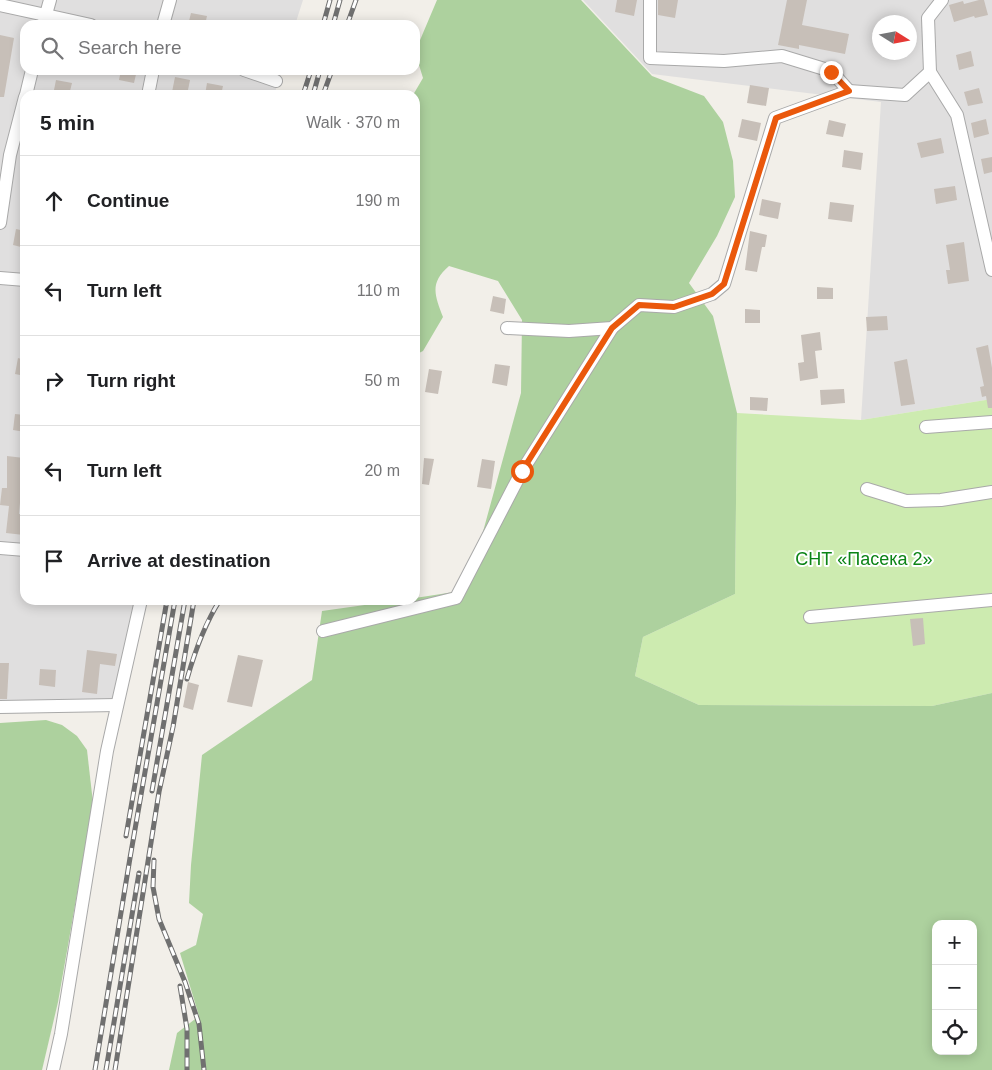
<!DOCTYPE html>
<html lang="en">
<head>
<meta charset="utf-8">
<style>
  body { margin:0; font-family:Helvetica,sans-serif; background:#f2f2f2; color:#202124 }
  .controls { position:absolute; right:15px; bottom:15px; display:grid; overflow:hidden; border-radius:10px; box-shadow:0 2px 12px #0003 }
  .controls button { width:45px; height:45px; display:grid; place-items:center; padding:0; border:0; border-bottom:1px solid #e0e0e0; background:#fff; color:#202124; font:25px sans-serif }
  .compass { position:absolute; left:872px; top:15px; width:45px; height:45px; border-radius:50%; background:#fff; box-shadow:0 2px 12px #0003; rotate:101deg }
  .stop { position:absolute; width:15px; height:15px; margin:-11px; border:4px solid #ea580c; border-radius:50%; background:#fff }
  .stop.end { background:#ea580c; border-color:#fff; box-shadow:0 1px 5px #0008 }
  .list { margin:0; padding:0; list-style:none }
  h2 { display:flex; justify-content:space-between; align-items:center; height:65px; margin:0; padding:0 20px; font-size:21px }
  h2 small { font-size:16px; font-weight:400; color:#757577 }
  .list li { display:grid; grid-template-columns:32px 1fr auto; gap:15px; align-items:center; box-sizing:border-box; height:90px; padding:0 20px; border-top:1px solid #e0e0e0 }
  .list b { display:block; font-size:19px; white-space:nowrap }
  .list em { font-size:16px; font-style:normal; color:#757577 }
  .icon { flex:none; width:28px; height:28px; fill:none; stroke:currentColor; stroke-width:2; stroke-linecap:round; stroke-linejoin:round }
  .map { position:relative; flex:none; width:992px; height:1070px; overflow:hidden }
  .search { position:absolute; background:#fff; box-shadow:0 2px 12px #0003; left:20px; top:20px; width:400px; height:55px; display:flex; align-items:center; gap:12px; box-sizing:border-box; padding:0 18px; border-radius:15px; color:#757577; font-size:19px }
  .panel { position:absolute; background:#fff; box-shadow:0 2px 12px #0003; left:20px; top:90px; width:400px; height:515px; border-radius:15px }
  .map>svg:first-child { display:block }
  .residential { fill:#e0dfdf; fill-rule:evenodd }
  .grass { fill:#cdebb0 }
  .forest { fill:#add19e; fill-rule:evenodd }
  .building { fill:#c7bfb8 }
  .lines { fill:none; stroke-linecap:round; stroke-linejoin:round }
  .minor-casing { stroke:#a9a9a9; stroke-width:14 }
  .minor { stroke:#fff; stroke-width:12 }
  .rail-casing { stroke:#707070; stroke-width:5 }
  .rail { stroke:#fff; stroke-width:3; stroke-dasharray:9; stroke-linecap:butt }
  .route { stroke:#ea580c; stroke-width:6 }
  .labels { text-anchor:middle; stroke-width:4; stroke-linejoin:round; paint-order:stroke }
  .park-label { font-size:18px; fill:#0c8416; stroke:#fff }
</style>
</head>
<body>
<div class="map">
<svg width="992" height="1070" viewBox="0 0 992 1070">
  <rect width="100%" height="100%" fill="#f2efe9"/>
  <g class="residential">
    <path d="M0,0h303l-8,25h-270v45h257l-8,25h-249v505h110l-21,111h-114z"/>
    <path d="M583,0h409v399l-131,21 20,-318 -229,-28zM880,22h30v30h-30z"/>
  </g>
  <path class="grass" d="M992,399v294l-60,13 -233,-1 -64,-29 8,-39 92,-43 2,-181 124,7z"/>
  <g class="forest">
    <path d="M437,0h144l71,76 52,20 19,26 10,39 2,36 -18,39 -28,47 24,33 24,97 -2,181 -92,43 -8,39 64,29 233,1 60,-13v377h-823l8,-37 22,-17 -19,-63 16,-8 7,-31 -14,-11 2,-38 11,-110 110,-75 10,-69 78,-11h15v-2l52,-8 54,-197 1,-73 -24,-39 -49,-15c-20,17 -14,30 -6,51l-20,34 -8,4v-260h-2l10,-17 -8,-26zM936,924h37v127h-37z"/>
    <path d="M46,720l16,5 15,11 10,14 6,53 -35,199 -16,68h-42v-347z"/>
  </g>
  <g class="building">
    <path d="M617,0h20l-3,16 -19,-4z"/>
    <path d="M658,0h20l-3,18 -17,-3z"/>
    <path d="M787,0h20l-5,25 47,9 -4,20 -46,-9v4l-21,-4z"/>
    <path d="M979,0h5l4,15 -13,3 -1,-2 -20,6 -5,-17 14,-4 1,3z"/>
    <path d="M191,13l16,3 -2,9h-17z"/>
    <path d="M0,35l14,3 -10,59h-4z"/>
    <path d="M971,51l3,15 -15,4 -3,-15z"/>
    <path d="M121,70h16l-3,13 -15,-3z"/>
    <path d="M175,77l15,3 -3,15 -15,-3z"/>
    <path d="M56,80l16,3 -3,12h-16z"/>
    <path d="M207,83l16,3 -2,9h-16z"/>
    <path d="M750,85l19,3 -3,18 -19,-3z"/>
    <path d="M979,88l4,15 -15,3 -4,-14z"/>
    <path d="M742,119l19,4 -4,18 -19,-4z"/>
    <path d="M986,119l3,15 -15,4 -3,-15z"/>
    <path d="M829,120l17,4 -3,13 -17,-3z"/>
    <path d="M941,138l3,15 -23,5 -4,-15z"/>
    <path d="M844,150l19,3 -2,17 -19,-3z"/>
    <path d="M992,157v15l-8,2 -3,-15z"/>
    <path d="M955,186l2,14 -21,4 -2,-15z"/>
    <path d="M762,199l19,4 -3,16 -19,-4z"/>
    <path d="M830,202l24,3 -2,17 -24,-3z"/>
    <path d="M16,229l9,2v17l-12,-3z"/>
    <path d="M750,231l17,4 -2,12h-3l-5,25 -12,-2z"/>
    <path d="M964,242l5,39 -21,3 -2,-14h4l-4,-25z"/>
    <path d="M817,287l16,1v11h-16z"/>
    <path d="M493,296l13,3 -2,15 -14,-3z"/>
    <path d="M745,309l15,1v13h-15z"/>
    <path d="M887,316l1,14 -21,1 -1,-14z"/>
    <path d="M820,332l2,18 -7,1 3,27 -18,3 -2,-18 6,-1 -3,-27z"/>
    <path d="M988,345l4,23v40h-4l-2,-12 -4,1 -2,-10 4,-1 -8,-38z"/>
    <path d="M18,358l7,2v16l-10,-2z"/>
    <path d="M907,359l8,45 -14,2 -7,-44z"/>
    <path d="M495,364l15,2 -3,20 -15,-3z"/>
    <path d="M429,369l13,2 -4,23 -13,-2z"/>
    <path d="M844,389l1,14 -24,2 -1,-15z"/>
    <path d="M750,397l18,1 -1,13 -17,-1z"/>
    <path d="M15,414l10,1v17l-12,-2z"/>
    <path d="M7,456l17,2 -5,56 6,1 -1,20 -18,-2 3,-27 -9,-1 2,-17h5z"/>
    <path d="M424,458l10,1 -5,26 -7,-1z"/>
    <path d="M482,459l13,2 -4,28 -14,-2z"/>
    <path d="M923,618l2,26 -12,2 -3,-27z"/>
    <path d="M87,650l30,4 -2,12 -15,-2 -3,30 -15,-2z"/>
    <path d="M238,655l25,5 -11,47 -25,-5z"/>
    <path d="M0,663h9l-2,36h-7z"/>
    <path d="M40,669l16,1 -1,17 -16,-2z"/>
    <path d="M188,682l11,3 -6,25 -10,-3z"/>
  </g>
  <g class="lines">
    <defs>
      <g id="minor">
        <path d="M942,0l-14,18 2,54 27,43 35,155"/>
        <path d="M0,5l91,20"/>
        <path d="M43,25l7,-25"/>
        <path d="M163,25l7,-25"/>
        <path d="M244,70l32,11"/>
        <path d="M849,91l56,4 25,-23"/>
        <path d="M26,95l6,-25"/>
        <path d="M148,95l5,-25"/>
        <path d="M0,223l10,-68 15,-58"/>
        <path d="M0,278l25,2"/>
        <path d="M507,328l62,3 43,-3 27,-23 35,2 38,-13 12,-10 51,-166 74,-27 -18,-20 -49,-15 -58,5 -74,-3v-58"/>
        <path d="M926,427l66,-5"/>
        <path d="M867,489l39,12 35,-1 51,-8"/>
        <path d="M0,548l25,2"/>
        <path d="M810,617l182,-17"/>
        <path d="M323,631l133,-33 66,-127 90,-143"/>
        <path d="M0,707l117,-2"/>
        <path d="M53,1070l8,-36 46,-283 34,-151"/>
      </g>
    </defs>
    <use href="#minor" class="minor-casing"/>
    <use href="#minor" class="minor"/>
    <defs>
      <g id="rail">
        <path d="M323,25l7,-25"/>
        <path d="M333,25l7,-25"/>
        <path d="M347,25l9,-25"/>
        <path d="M303,95l8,-25"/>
        <path d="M313,95l7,-25"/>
        <path d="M323,95l9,-25"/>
        <path d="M187,679c8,-28 17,-54 33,-79"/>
        <path d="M152,791l33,-191"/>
        <path d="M126,836l41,-236"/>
        <path d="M154,860l-1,27 6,32 26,63 14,42 5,46"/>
        <path d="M180,986l7,43v41"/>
        <path d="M95,1070l35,-212 45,-258"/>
        <path d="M106,1070l33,-197"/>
        <path d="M115,1070l44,-278 14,-65 21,-127"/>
      </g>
    </defs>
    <use href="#rail" class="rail-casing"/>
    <use href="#rail" class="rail"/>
  </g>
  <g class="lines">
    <path class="route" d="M522,471l90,-143 27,-23 35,2 38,-13 12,-10 52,-166 73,-27 -18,-19"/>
  </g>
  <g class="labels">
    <g class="park-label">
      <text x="864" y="565">СНТ «Пасека 2»</text>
    </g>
  </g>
</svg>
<div class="controls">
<button>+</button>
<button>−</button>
<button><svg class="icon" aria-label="locate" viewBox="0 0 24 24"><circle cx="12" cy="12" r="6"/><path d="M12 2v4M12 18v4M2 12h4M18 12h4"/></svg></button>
</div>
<svg class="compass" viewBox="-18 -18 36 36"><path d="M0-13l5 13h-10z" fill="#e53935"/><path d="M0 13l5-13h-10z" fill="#757577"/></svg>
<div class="stop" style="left:522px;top:471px"></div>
<div class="stop end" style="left:831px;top:72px"></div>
<div class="search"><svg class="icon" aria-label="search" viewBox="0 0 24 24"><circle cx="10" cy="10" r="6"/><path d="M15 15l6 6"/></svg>Search here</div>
<section class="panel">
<h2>5 min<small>Walk · 370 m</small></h2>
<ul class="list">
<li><svg class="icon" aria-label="ahead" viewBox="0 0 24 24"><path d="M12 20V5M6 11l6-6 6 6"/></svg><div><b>Continue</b></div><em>190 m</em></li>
<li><svg class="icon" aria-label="left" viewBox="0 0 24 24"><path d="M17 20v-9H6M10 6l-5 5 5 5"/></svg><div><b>Turn left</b></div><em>110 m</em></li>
<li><svg class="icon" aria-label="right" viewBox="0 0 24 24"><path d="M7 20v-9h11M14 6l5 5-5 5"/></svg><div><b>Turn right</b></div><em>50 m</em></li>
<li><svg class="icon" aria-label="left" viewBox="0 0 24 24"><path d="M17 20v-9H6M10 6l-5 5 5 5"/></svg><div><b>Turn left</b></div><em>20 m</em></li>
<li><svg class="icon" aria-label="arrive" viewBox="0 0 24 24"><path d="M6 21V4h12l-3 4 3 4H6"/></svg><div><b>Arrive at destination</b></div></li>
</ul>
</section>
</div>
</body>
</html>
